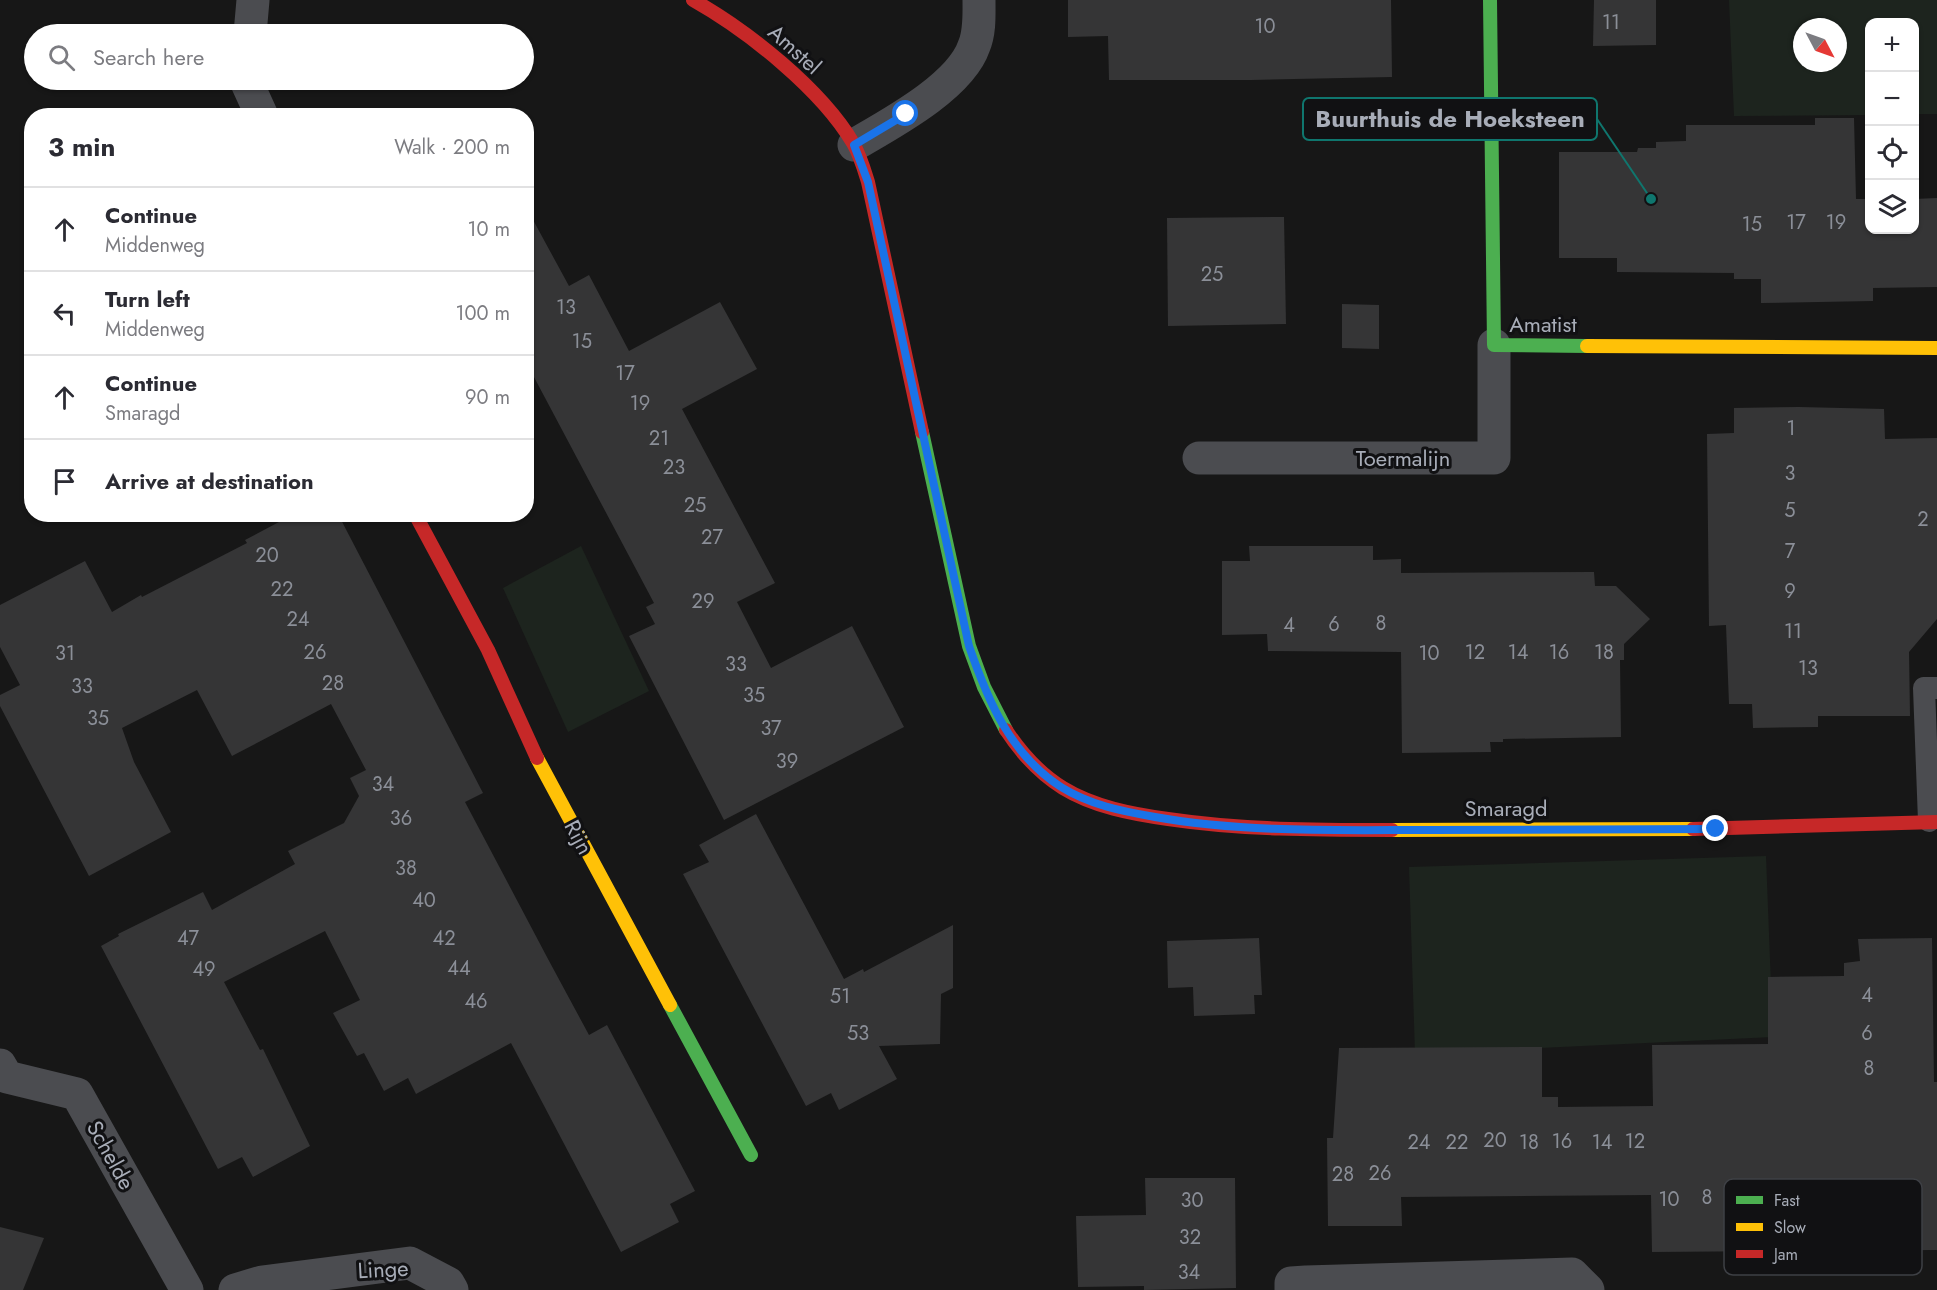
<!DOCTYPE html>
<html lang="en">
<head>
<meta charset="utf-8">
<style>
  body { margin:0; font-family:Jost,sans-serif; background:#f7f7f7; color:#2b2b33 }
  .controls { position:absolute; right:18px; top:18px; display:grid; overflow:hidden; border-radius:12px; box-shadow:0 2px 4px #0004 }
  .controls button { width:54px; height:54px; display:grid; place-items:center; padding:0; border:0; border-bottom:2px solid #e1e1e2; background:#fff; color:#2b2b33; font:30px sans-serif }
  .compass { position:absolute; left:1793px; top:18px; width:54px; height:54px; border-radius:50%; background:#fff; box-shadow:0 2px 4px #0004; rotate:131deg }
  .stop { position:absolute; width:18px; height:18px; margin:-14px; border:4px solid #1a73e8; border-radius:50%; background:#fff }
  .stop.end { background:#1a73e8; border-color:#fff; box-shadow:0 2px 6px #0008 }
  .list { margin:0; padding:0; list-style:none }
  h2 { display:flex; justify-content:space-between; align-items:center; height:78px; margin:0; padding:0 24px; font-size:26px }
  h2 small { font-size:20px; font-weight:400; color:#7c7c81 }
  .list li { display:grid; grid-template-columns:39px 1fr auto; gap:18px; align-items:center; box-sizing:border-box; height:84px; padding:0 24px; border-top:2px solid #e1e1e2 }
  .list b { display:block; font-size:22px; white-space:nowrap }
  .list p { margin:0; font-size:20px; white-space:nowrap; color:#7c7c81 }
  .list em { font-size:20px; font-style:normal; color:#7c7c81 }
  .icon { flex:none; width:33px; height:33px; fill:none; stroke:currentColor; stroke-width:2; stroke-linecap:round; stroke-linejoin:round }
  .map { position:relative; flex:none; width:1937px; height:1290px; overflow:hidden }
  .search { position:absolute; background:#fff; box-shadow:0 2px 4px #0004; left:24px; top:24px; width:510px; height:66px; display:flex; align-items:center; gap:15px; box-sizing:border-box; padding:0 21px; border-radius:33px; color:#7c7c81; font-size:22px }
  .panel { position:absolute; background:#fff; box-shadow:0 2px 4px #0004; left:24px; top:108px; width:510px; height:414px; border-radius:24px }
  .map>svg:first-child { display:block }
  .green { fill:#1d241e; fill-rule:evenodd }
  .building { fill:#353536 }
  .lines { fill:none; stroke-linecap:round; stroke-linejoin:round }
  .lane { stroke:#4b4c50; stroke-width:22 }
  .street { stroke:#4b4c50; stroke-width:33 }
  .fast { stroke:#4caf50; stroke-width:14 }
  .slow { stroke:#ffc107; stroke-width:14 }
  .jam { stroke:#c62828; stroke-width:14 }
  .route { stroke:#1a73e8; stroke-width:8 }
  .labels { text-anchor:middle; stroke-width:6; stroke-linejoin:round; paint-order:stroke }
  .number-label { font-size:20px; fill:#8b8f98 }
  .street-label { font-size:22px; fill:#a8adb8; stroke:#111113 }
  .key { fill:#111113; stroke:#3e4045; stroke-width:1.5 }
  .key-label { font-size:16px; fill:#a8adb8 }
  .leader { fill:none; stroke:#0f766e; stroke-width:2 }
  .callout-dot { fill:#0f766e; stroke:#111113; stroke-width:2 }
  .callout { fill:#111113; stroke:#0f766e; stroke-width:2 }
  .callout-label { font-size:24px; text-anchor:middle; font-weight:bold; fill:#a8adb8 }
</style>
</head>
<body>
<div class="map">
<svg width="1937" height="1290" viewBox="0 0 1937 1290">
  <rect width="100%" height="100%" fill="#171717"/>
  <g class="green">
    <path d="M1729,0h208v114h-22l-1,-92h-44l-1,93 -135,1zM1802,27h36v36h-36z"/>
    <path d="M581,546l68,145 -81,41 -65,-144z"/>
    <path d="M1766,856l7,181 -358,17 -6,-187z"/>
  </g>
  <g class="building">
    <path d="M1068,0h323l1,77 -141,3h-142l-1,-44 -40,1z"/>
    <path d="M1594,0h62v45l-63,1z"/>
    <path d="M1815,118h39l2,81h13v31h45v-31l23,-1v89l-64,1v13l-112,2v-24h-27v-6l-117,-1v-14h-58v-106h78l1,-4h18v-6l30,-1v-16h129z"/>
    <path d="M526,207l43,79 20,-11 40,76 91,-49 37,67 -75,40 93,174 -38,19 34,66 81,-42 52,101 -180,93 -95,-184 26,-12 -9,-17 8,-4 -128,-241z"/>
    <path d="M1284,217l2,107 -118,2 -1,-108z"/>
    <path d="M1342,304l37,1v44l-37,-1z"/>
    <path d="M1799,407l85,2 1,30 52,-1v181l-28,33 1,64h-92v11l-65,1 -1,-24h-23l-3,-79 -17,1 -2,-192 27,-1v-25z"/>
    <path d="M294,514h44l145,279 -18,9 83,157 41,76 18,-10 88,166 -25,13 9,18 -58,30 -110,-209 -95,51 -8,-16 -24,13 -20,-38 -7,3 -24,-43 27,-13 -35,-69 -101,51 36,68 3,-1 47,97 -57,31 -11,-20 -24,12 -117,-223 18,-10 -1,-2 85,-42 9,18 83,-46 -7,-13 56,-28 15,-27 -9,-18 16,-8 -35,-66 -99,52 -35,-66 -75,38 12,34 37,70 -82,44 -89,-170v-11l20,-10 -20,-38v-42l85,-44 27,51 29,-17 1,2 105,-54 -2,-3z"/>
    <path d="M1249,546h124v14l28,-1v14l193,-1 1,14h21l34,33 -26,25v16h-4l1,77 -118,2v3h-13l1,10 -89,1 -1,-101 -133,-1 -1,-17 -45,1v-74h28z"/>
    <path d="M756,814l88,165 19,-10 1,3 89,-47v63l-12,6 -1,50 -61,2 18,33 -58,31 -8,-17 -25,13 -123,-232 26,-12 -10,-17z"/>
    <path d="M1259,938l3,57h-8l1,19 -61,2 -1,-29 -25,1 -1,-47z"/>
    <path d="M1932,938l2,144h3v168l-285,2 -1,-57 -250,2 1,29h-74l-1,-88h6l6,-90 203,-1v50h16v10l95,-1 -1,-61 116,-1v-67l76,-1v-13l16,-2 -2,-22z"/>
    <path d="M1145,1178h90l1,110 -92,2v-4l-66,1 -2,-71 70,-1z"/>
    <path d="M0,1227l44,11 -21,52h-23z"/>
  </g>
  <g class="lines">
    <path class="lane" d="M1929,821l-5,-133h13"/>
    <g class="street">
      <path d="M250,34l3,-34"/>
      <path d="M247,80v3l15,33"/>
      <path d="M854,145c36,-21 106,-58 120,-99 6,-14 5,-31 5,-46"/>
      <path d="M1199,458h295v-113"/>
      <path d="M0,1065l7,12 70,17 110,196"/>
      <path d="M235,1290l27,-8 148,-19 38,20 4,7"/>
      <path d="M1291,1290v-7l15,-1 266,-8 16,16"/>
    </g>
    <g class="fast">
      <path d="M1490,0l4,345 93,1"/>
      <path d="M922,432l47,214 15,41 22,43"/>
      <path d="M670,1005l81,150"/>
    </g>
    <g class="slow">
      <path d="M1587,346l350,2"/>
      <path d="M537,758l133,247"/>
      <path d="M1392,830l301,-1"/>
    </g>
    <g class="jam">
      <path d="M693,0c55,31 128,89 160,143 7,12 11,26 15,39l54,250"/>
      <path d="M415,514l73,136 49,108"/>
      <path d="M1006,730c15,23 33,43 57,58 31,19 69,26 105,31 74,11 149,11 224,11"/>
      <path d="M1693,829l244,-7"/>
    </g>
  </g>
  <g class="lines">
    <path class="route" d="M906,114l-52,31 14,37 101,464c19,55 41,108 92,141 29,18 60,24 94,30 91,16 183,13 275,13 96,-1 191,-1 286,-1"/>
  </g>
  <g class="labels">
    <g class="number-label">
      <text x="1611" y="29">11</text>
      <text x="1265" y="33">10</text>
      <text x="1796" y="229">17</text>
      <text x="1836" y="229">19</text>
      <text x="1752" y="231">15</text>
      <text x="1212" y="281">25</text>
      <text x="566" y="314">13</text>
      <text x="582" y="348">15</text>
      <text x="625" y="380">17</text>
      <text x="640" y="410">19</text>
      <text x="1791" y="435">1</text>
      <text x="659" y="445">21</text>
      <text x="674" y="474">23</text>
      <text x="1790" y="480">3</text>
      <text x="695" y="512">25</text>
      <text x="1790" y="517">5</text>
      <text x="1923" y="526">2</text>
      <text x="712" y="544">27</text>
      <text x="1790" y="558">7</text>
      <text x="267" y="562">20</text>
      <text x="282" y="596">22</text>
      <text x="1790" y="598">9</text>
      <text x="703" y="608">29</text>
      <text x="298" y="626">24</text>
      <text x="1381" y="630">8</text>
      <text x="1334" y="631">6</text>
      <text x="1289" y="632">4</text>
      <text x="1793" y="638">11</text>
      <text x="315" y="659">26</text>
      <text x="1475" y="659">12</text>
      <text x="1518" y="659">14</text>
      <text x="1559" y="659">16</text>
      <text x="1604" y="659">18</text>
      <text x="65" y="660">31</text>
      <text x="1429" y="660">10</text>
      <text x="736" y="671">33</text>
      <text x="1808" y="675">13</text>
      <text x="333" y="690">28</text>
      <text x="82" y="693">33</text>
      <text x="754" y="702">35</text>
      <text x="98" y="725">35</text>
      <text x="771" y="735">37</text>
      <text x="787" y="768">39</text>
      <text x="383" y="791">34</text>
      <text x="401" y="825">36</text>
      <text x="406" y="875">38</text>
      <text x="424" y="907">40</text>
      <text x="188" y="945">47</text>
      <text x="444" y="945">42</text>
      <text x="459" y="975">44</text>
      <text x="204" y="976">49</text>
      <text x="1867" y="1002">4</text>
      <text x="840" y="1003">51</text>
      <text x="476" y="1008">46</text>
      <text x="858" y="1040">53</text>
      <text x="1867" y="1040">6</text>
      <text x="1869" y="1075">8</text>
      <text x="1495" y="1147">20</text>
      <text x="1562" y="1148">16</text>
      <text x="1635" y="1148">12</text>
      <text x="1419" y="1149">24</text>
      <text x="1457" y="1149">22</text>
      <text x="1529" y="1149">18</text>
      <text x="1602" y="1149">14</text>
      <text x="1380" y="1180">26</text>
      <text x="1343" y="1181">28</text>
      <text x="1707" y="1204">8</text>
      <text x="1669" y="1206">10</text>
      <text x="1192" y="1207">30</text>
      <text x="1190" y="1244">32</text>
      <text x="1189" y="1279">34</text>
    </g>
    <g class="street-label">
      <text transform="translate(795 49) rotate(42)" y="8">Amstel</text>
      <text x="1543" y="332">Amatist</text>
      <text x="1403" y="466">Toermalijn</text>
      <text x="1506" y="816">Smaragd</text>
      <text transform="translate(579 837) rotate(62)" y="8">Rijn</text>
      <text transform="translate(111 1155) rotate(61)" y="8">Schelde</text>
      <text transform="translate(383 1269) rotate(-3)" y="8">Linge</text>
    </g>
  </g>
  <rect x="1724" y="1179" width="198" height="96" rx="9" class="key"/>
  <rect x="1736" y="1196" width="27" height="8" fill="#4caf50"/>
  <rect x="1736" y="1223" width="27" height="8" fill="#ffc107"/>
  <rect x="1736" y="1250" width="27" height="8" fill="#c62828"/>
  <g class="key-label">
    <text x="1774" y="1206">Fast</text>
    <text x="1774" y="1233">Slow</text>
    <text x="1774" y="1260">Jam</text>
  </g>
  <path class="leader" d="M1651 199L1597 119"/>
  <circle class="callout-dot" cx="1651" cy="199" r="6"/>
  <rect class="callout" x="1303" y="98" width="294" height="42" rx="6"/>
  <g class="callout-label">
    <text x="1450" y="127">Buurthuis de Hoeksteen</text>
  </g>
</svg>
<div class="controls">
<button>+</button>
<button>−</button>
<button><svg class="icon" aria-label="locate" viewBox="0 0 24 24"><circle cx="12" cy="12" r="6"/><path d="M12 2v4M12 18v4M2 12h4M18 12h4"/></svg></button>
<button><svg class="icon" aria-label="layers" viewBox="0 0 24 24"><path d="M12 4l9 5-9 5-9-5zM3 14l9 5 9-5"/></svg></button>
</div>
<svg class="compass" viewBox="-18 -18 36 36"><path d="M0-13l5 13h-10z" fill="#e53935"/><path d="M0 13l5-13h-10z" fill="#7c7c81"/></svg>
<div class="stop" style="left:906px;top:114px"></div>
<div class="stop end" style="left:1716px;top:829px"></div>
<div class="search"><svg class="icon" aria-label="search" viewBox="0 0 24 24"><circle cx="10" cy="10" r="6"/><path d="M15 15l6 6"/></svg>Search here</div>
<section class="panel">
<h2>3 min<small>Walk · 200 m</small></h2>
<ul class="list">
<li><svg class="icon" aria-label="ahead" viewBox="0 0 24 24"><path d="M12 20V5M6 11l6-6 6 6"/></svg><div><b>Continue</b><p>Middenweg</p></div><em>10 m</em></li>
<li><svg class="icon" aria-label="left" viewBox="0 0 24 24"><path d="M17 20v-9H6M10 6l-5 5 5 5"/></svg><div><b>Turn left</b><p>Middenweg</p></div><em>100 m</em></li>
<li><svg class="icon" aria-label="ahead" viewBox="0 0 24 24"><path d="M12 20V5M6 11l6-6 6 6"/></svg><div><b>Continue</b><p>Smaragd</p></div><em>90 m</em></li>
<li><svg class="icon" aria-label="arrive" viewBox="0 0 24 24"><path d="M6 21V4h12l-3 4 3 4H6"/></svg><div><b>Arrive at destination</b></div></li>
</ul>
</section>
</div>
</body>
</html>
